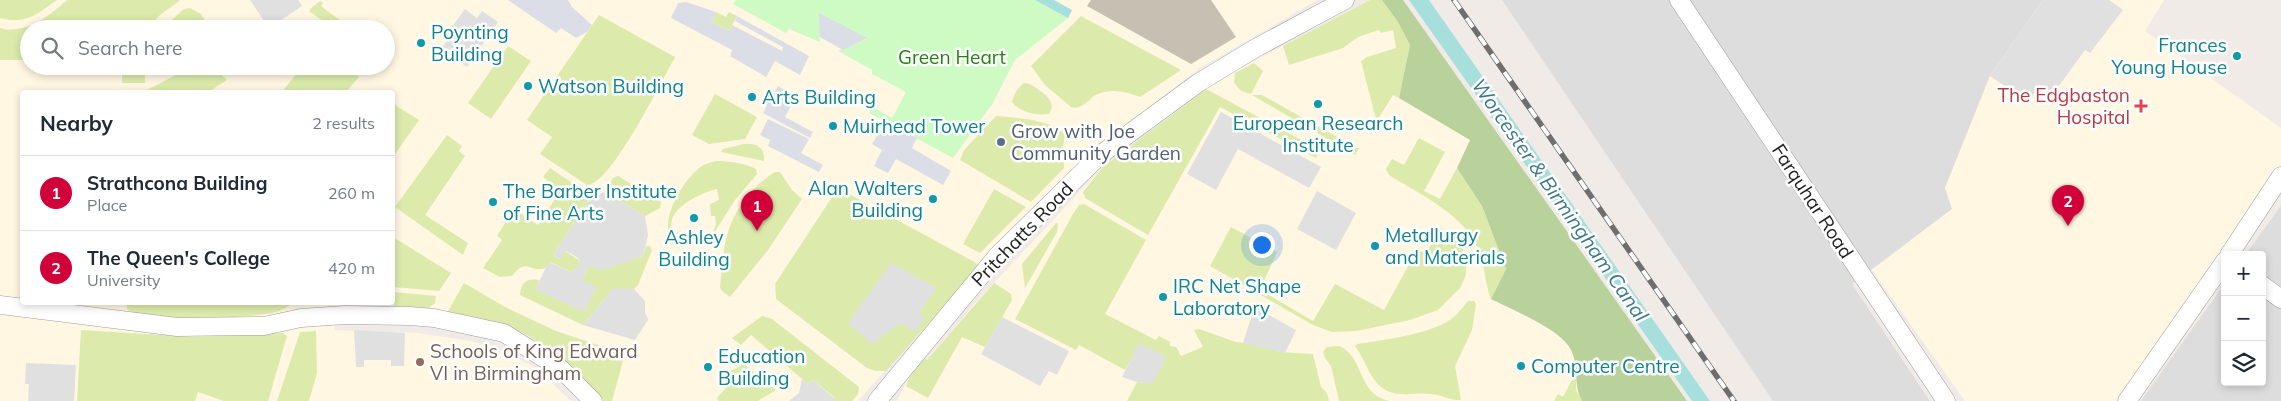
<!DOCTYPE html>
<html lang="en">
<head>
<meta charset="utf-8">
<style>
  body { margin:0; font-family:Mulish,sans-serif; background:#f2f2f3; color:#1f2937 }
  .controls { position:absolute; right:15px; bottom:15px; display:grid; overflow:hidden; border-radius:5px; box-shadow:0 2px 8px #0003 }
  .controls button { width:45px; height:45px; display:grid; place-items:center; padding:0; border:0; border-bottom:1px solid #e0e1e3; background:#fff; color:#1f2937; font:25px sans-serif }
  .you { position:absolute; left:1261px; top:244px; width:18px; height:18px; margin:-12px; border:4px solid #fff; border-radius:50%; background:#1a73e8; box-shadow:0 0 0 8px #1a73e833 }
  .badge { display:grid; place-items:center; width:32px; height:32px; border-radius:50%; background:#d10039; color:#fff; font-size:16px; font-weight:700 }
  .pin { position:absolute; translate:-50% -41px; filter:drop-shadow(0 1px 2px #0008) }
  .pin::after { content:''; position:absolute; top:26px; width:18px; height:15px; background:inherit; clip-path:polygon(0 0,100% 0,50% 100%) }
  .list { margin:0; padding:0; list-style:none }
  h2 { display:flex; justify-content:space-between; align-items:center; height:65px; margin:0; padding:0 20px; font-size:21px }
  h2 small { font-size:16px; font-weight:400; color:#747a83 }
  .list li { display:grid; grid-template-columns:32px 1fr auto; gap:15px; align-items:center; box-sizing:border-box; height:75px; padding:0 20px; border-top:1px solid #e0e1e3 }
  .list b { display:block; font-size:19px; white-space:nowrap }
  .list p { margin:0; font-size:16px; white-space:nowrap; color:#747a83 }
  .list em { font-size:16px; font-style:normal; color:#747a83 }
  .icon { flex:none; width:28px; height:28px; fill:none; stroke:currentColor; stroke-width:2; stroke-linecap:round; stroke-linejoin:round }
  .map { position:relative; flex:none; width:2281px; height:401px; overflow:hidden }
  .search { position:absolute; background:#fff; box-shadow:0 2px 8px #0003; left:20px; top:20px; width:375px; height:55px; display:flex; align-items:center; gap:12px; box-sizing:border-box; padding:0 18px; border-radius:28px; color:#747a83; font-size:19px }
  .panel { position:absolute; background:#fff; box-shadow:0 2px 8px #0003; left:20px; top:90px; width:375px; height:215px; border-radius:5px }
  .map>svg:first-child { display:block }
  .residential { fill:#deddde }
  .education { fill:#fff7e2; fill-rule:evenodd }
  .construction { fill:#c6c0b2 }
  .grass { fill:#dcebac }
  .forest { fill:#b9d19b }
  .park { fill:#cefbc4 }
  .parking { fill:#e0e0e0 }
  .plaza { fill:#dbdee7 }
  .water { fill:#a7dfdc }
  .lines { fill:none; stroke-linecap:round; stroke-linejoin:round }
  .minor-casing { stroke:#9d9d9d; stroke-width:19 }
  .minor { stroke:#fff; stroke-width:18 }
  .rail-casing { stroke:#6e6e6e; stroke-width:5.5 }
  .rail { stroke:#fff; stroke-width:4; stroke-dasharray:11; stroke-linecap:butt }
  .culture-dot { fill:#0f9aa8; stroke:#fff; stroke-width:2 }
  .health-dot { fill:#e0444e; stroke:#fff; stroke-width:2 }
  .service-dot { fill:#5c6f8a; stroke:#fff; stroke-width:2 }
  .education-dot { fill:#8d6e63; stroke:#fff; stroke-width:2 }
  .labels { text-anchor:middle; stroke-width:5; stroke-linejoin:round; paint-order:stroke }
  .culture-label { font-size:19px; fill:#0d838f; stroke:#fff; text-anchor:start }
  .park-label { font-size:19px; fill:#21830a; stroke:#fff }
  .health-label { font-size:19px; fill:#be3a42; stroke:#fff; text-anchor:end }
  .service-label { font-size:19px; fill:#4e5e75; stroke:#fff; text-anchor:start }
  .street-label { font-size:19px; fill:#202020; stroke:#fff }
  .education-label { font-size:19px; fill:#785e54; stroke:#fff; text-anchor:start }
  .water-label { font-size:20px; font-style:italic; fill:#3c788a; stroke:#fff }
</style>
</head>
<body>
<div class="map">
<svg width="2281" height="401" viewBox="0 0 2281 401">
  <rect width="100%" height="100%" fill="#f1ebe7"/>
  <g class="residential">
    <path d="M1502,0h541l-53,76 -45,112 7,21 -100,75 78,117h-157z"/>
    <path d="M2281,206v195h-140l84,-118v99h37v-127h-17z"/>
  </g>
  <g class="education">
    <path d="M0,0h1317l-117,68 -108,84 -112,113 -122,136h-248l-35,-35 -67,-42 -95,-20 -72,2 -7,24 83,3 55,8 37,12 29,17 33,31h-571zM29,29h357v37h-357zM22,92h370v210h-370z"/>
    <path d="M1370,0h12l296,401h-781l14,-28 11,-16 5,3 50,-59 126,-134 103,-78 31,-19z"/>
    <path d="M2043,0h121l-19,31 136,97v38l-164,235h-152l-93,-131 80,-61 -7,-21 45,-112z"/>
  </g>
  <path class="construction" d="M1091,0h120l25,37 -45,27 -104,-58z"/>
  <g class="grass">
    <path d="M0,0h57c-20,14 -31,25 -57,18z"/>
    <path d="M67,0h113c-11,10 -24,14 -30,29h-121v31h-29v-32c25,7 49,-12 67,-28z"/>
    <path d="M1370,0h12l16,22 12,23 -11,53 -6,-3 -15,24h-2l-15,-58 6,-4 29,-9 -3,-18 -12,3 -2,-3 -21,7 -15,11 -54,17 -6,-19z"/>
    <path d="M320,1l3,2 -2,3 20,15 -6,8 -25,-17v-3z"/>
    <path d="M190,8l11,6 9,15h-48l22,-20z"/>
    <path d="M716,12l10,5 3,-5 8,4 -8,15 -18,-9z"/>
    <path d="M599,15l76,42c-13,23 -64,128 -88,128l-47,-31 12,-17 -25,-17z"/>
    <path d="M1081,16l100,54 -41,27c-13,-5 -29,-9 -42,-3 -10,4 -15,17 -27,13l-26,-22 -14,-19z"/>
    <path d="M508,46l23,15 -40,58 -23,-16z"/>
    <path d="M1254,63l9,8 -12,23 -10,-3 -7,-8 1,-10z"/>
    <path d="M193,66l23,4 11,10 -19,12h-65z"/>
    <path d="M296,66h50l13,11 -13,15h-64l17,-22z"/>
    <path d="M122,67l23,1v15h-23z"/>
    <path d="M1024,83c8,0 28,14 28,23 0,3 -2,6 -3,8 -12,2 -30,-2 -37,-12 2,-8 5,-14 12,-19z"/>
    <path d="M1206,89l114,61 -4,8 -96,-51 -72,128 -63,-37 -2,-6 20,-25z"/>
    <path d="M715,94l42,23 -12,22 -36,5 -17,-9z"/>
    <path d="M1252,95h10l97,54 -4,6z"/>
    <path d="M395,105l24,15 -26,37 -1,-48z"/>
    <path d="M996,116c17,1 60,4 69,19l-2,12 1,21 -33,34 -71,-42 4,-10z"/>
    <path d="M447,135l15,11 -3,5 6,5 -40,59 43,28 -5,12 -68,-48z"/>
    <path d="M1419,138l26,14 -21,39 16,8 17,-31 25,38 24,63 -15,30c-6,-15 -6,-33 -12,-48 -14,-37 -59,-56 -90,-76l-3,-6 6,-10 12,6z"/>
    <path d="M744,144c12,-1 21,3 20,17l-43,-9 2,-3z"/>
    <path d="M716,161c14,0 28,2 40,8l1,5 -22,26 -24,38 5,-14 -1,-8h-4l-1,-12 9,-4 -2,-11c-25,6 -67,30 -33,56h-10c-17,-22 6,-60 24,-76 5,-5 12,-6 18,-8z"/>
    <path d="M550,168l40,27 -1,5 -36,55 7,4 5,-8 15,10 -2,6 -7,5 -21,-10 -4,6c-16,5 -20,-11 -34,8l-12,1 -17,-9 19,-28 -5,-4 17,-27 24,16 23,-35 -18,-13z"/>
    <path d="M775,172h5l12,18 10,9 -34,51 -38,47 -8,-6 -2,-4c2,-15 2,-32 6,-47 6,-28 25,-53 49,-68z"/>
    <path d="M618,176l43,26 -1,6 -15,8 -40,-25 8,-13z"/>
    <path d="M838,188l142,77 -94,106h-10l-9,-3 -91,-69 -1,-15z"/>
    <path d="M994,189l32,18 -46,46 -17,-9z"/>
    <path d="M1084,204l62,36 -41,74 51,26 3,-4 11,6v4l6,1 5,9 22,-9 -9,-17 5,-1 37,13 24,3 20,7 33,2 8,33 6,6 2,8h-202l10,-19 15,1 -12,-40 -15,27 -46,-25 -3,5 -61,-31 58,-105 6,-9z"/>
    <path d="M1057,222l1,4 -1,6 -32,56 -3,-24z"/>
    <path d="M1231,227l46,25 -17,38 53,31 22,-37 49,26 33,-60 5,2 6,-3 13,-21 19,16 6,11v20l-6,13 -22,22 -28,10 -54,11 -24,1 -19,-7 -103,-59z"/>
    <path d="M393,237l58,36 -12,18 -46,-4z"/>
    <path d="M646,246h4l2,4 -14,35 -4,4 -22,1 -29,35 -63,-30c1,-12 6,-17 19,-15l-3,9 46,-9 6,-13 55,-11z"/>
    <path d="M464,283l41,24 51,24 69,23 -13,47h-8c-29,-27 -59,-61 -97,-75 -19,-8 -40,-10 -60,-13z"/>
    <path d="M994,283l17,11 1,6 -27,47 -23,-10 -34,61 -22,-12 5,-13 11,-16 5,3z"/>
    <path d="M394,292l42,4 -1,7 -8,6 -33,-2z"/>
    <path d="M1468,301h6l2,3 -4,26 -17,36 6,34c-9,1 -20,-5 -30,-6 -13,-2 -26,2 -38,-1 -22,-6 -26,-31 -38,-47l2,-2c26,-4 78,-10 98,-28 5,-5 9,-10 13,-15z"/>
    <path d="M127,302l165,1c-4,4 -10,7 -16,9 -24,7 -131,10 -149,-3z"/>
    <path d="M762,316l10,3 87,68 -1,7 -6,7h-19l2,-3 -22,-18 -5,4 -57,-49 -10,10 -9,-7z"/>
    <path d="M81,330l113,7 89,-4 4,3 -19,65h-44l-26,-9 -3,9h-118z"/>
    <path d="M316,331l1,42 -8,28h-32l23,-69z"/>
    <path d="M1339,346c26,11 17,47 50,55h-50l-8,-35 -6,-8 -2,-7 4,-4z"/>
    <path d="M744,364l32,26 -18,11h-39l-2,-3 9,-10 2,-9 -5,-4z"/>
    <path d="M1576,372v18l6,11h-28l4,-7 5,3z"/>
  </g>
  <path class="forest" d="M1382,0h21l284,401h-105c-9,-17 -3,-32 -10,-49 -8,-22 -60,-42 -81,-53l15,-30 -24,-63 -25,-38 13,-28 -71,-42 11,-53 -12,-23z"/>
  <path class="park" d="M736,0h299l33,18 -53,42 -22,43 -40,55 -84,-45 4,-6 19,11 14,-26 -34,-18v-4l-34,-19 28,-12 -46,-2v5l-31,-13 -3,4 -53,-29z"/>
  <g class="parking">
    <path d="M250,0h48l4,6 -33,22z"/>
    <path d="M2043,0h66l14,10 -33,43 -5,-3 -32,44 -13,-9 -12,17 -38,-26z"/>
    <path d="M465,9l12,9 5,-7 16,11 -31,45 -26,-18 14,-20 -3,-2z"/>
    <path d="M1221,112l100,55 -12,21 -71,-39 -22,41 -29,-16z"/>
    <path d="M605,191l40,25 3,19 -5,21 -40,14 -15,-3 -6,13 15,7 -13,25 -49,-23 14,-27 22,10 7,-5 2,-6 -2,-3 -12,-7 -6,8 -7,-4 36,-55z"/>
    <path d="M1317,191l39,22 -20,37 -39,-21z"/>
    <path d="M891,263l45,25 -17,25 6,5 -11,14 -14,-9 -28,21 -24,-21z"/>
    <path d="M617,288l17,1 11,12v11l3,8 -13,20 -52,-15 29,-35z"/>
    <path d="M1260,310l36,20 -11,23 -42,-10 8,-25z"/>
    <path d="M1002,317l67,34 -12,24 -8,-4 -9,15 -59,-32z"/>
    <path d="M354,330l51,3 -1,33h-13v-6h-27v7h-8z"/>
    <path d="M1139,343l27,14 -14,27 -15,-2 -15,-5z"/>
    <path d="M26,363l50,2 -2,36h-46l1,-17h-4z"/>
    <path d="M802,379l6,5 5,-4 22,19 -2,2h-44l10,-8z"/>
  </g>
  <g class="plaza">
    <path d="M508,0h60l4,7 20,18 -5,7 -11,6 -15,-10 -5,5z"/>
    <path d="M686,2l30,10 -5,10 18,9 3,-6 50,26 1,-4 -48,-26 2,-5 72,40 -9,19 -25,-14 -9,16 -36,-21 2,-6 -61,-32 7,-15z"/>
    <path d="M819,13l48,25 -24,12 -23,-13z"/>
    <path d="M778,86l18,10 -11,21 28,15 -3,6 -47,-25 4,-8 -3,-1 5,-9 3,2z"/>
    <path d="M768,119l41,20 -8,14 22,12 -4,7 -51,-26 2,-6 -10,-5z"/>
    <path d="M885,123l32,15 -5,10 39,23 -8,14 -47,-26 -8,14 -14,-7 8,-16 -10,-6z"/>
  </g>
  <g class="water">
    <path d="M1035,0h19l18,10 -4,8z"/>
    <path d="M1409,0h20l281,401h-18z"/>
  </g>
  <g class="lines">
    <defs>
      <g id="minor">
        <path d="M1679,0l267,401"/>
        <path d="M2229,255l52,-79"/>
        <path d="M2262,285l19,14"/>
        <path d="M0,305l177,22 87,-1 37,-8 44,-3 65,1 24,2 70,15 57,36 32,32"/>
        <path d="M877,401l121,-146 102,-100 98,-72 56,-34 91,-49"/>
        <path d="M2127,401l98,-140"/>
      </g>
    </defs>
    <use href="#minor" class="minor-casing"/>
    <use href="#minor" class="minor"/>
    <defs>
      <path id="rail" d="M1454,0l280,401"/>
    </defs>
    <use href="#rail" class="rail-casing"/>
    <use href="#rail" class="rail"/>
  </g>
  <g class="culture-dot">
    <circle cx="421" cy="43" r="5"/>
    <circle cx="2237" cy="56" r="5"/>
    <circle cx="528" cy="86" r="5"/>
    <circle cx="752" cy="97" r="5"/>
    <circle cx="1318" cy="104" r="5"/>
    <circle cx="833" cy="126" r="5"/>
    <circle cx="933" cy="199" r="5"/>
    <circle cx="493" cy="202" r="5"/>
    <circle cx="694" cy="218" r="5"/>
    <circle cx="1375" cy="246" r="5"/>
    <circle cx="1163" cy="297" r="5"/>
    <circle cx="1521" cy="366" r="5"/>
    <circle cx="708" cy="367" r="5"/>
  </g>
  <path class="health-dot" d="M2138.5 98.5h5v5h5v5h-5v5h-5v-5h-5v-5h5z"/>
  <circle class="service-dot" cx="1001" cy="142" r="5"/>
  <circle class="education-dot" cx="420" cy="362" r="5"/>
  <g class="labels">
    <g class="culture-label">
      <text x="431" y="39">Poynting<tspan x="431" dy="22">Building</tspan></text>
      <text x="2227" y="52" text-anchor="end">Frances<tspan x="2227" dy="22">Young House</tspan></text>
      <text x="538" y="93">Watson Building</text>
      <text x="762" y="104">Arts Building</text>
      <text x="1318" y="130" text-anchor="middle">European Research<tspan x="1318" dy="22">Institute</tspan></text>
      <text x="843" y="133">Muirhead Tower</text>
      <text x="923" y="195" text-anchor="end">Alan Walters<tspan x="923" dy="22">Building</tspan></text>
      <text x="503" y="198">The Barber Institute<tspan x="503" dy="22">of Fine Arts</tspan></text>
      <text x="1385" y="242">Metallurgy<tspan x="1385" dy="22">and Materials</tspan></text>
      <text x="694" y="244" text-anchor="middle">Ashley<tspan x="694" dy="22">Building</tspan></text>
      <text x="1173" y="293">IRC Net Shape<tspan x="1173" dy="22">Laboratory</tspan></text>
      <text x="718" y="363">Education<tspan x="718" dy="22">Building</tspan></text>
      <text x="1531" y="373">Computer Centre</text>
    </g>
    <g class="park-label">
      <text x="952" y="64">Green Heart</text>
    </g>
    <g class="health-label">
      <text x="2130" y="102">The Edgbaston<tspan x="2130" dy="22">Hospital</tspan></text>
    </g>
    <g class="service-label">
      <text x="1011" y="138">Grow with Joe<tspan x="1011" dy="22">Community Garden</tspan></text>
    </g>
    <g class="street-label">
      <text transform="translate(1813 201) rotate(57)" y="7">Farquhar Road</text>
      <text transform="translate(1022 234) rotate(-46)" y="7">Pritchatts Road</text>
    </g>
    <g class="education-label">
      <text x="430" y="358">Schools of King Edward<tspan x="430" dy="22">VI in Birmingham</tspan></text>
    </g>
    <g class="water-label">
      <text transform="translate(1560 200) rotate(55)" y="7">Worcester &amp; Birmingham Canal</text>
    </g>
  </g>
</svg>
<div class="controls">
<button>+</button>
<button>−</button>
<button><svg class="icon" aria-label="layers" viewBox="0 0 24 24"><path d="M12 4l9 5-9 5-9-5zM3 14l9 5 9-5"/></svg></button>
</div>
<div class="you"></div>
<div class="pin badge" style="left:757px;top:231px">1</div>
<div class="pin badge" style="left:2068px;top:226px">2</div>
<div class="search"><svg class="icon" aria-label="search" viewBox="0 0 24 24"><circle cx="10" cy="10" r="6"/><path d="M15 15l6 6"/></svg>Search here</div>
<section class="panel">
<h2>Nearby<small>2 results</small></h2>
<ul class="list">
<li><span class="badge">1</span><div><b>Strathcona Building</b><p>Place</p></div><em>260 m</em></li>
<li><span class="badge">2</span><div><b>The Queen's College</b><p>University</p></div><em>420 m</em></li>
</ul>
</section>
</div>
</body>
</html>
